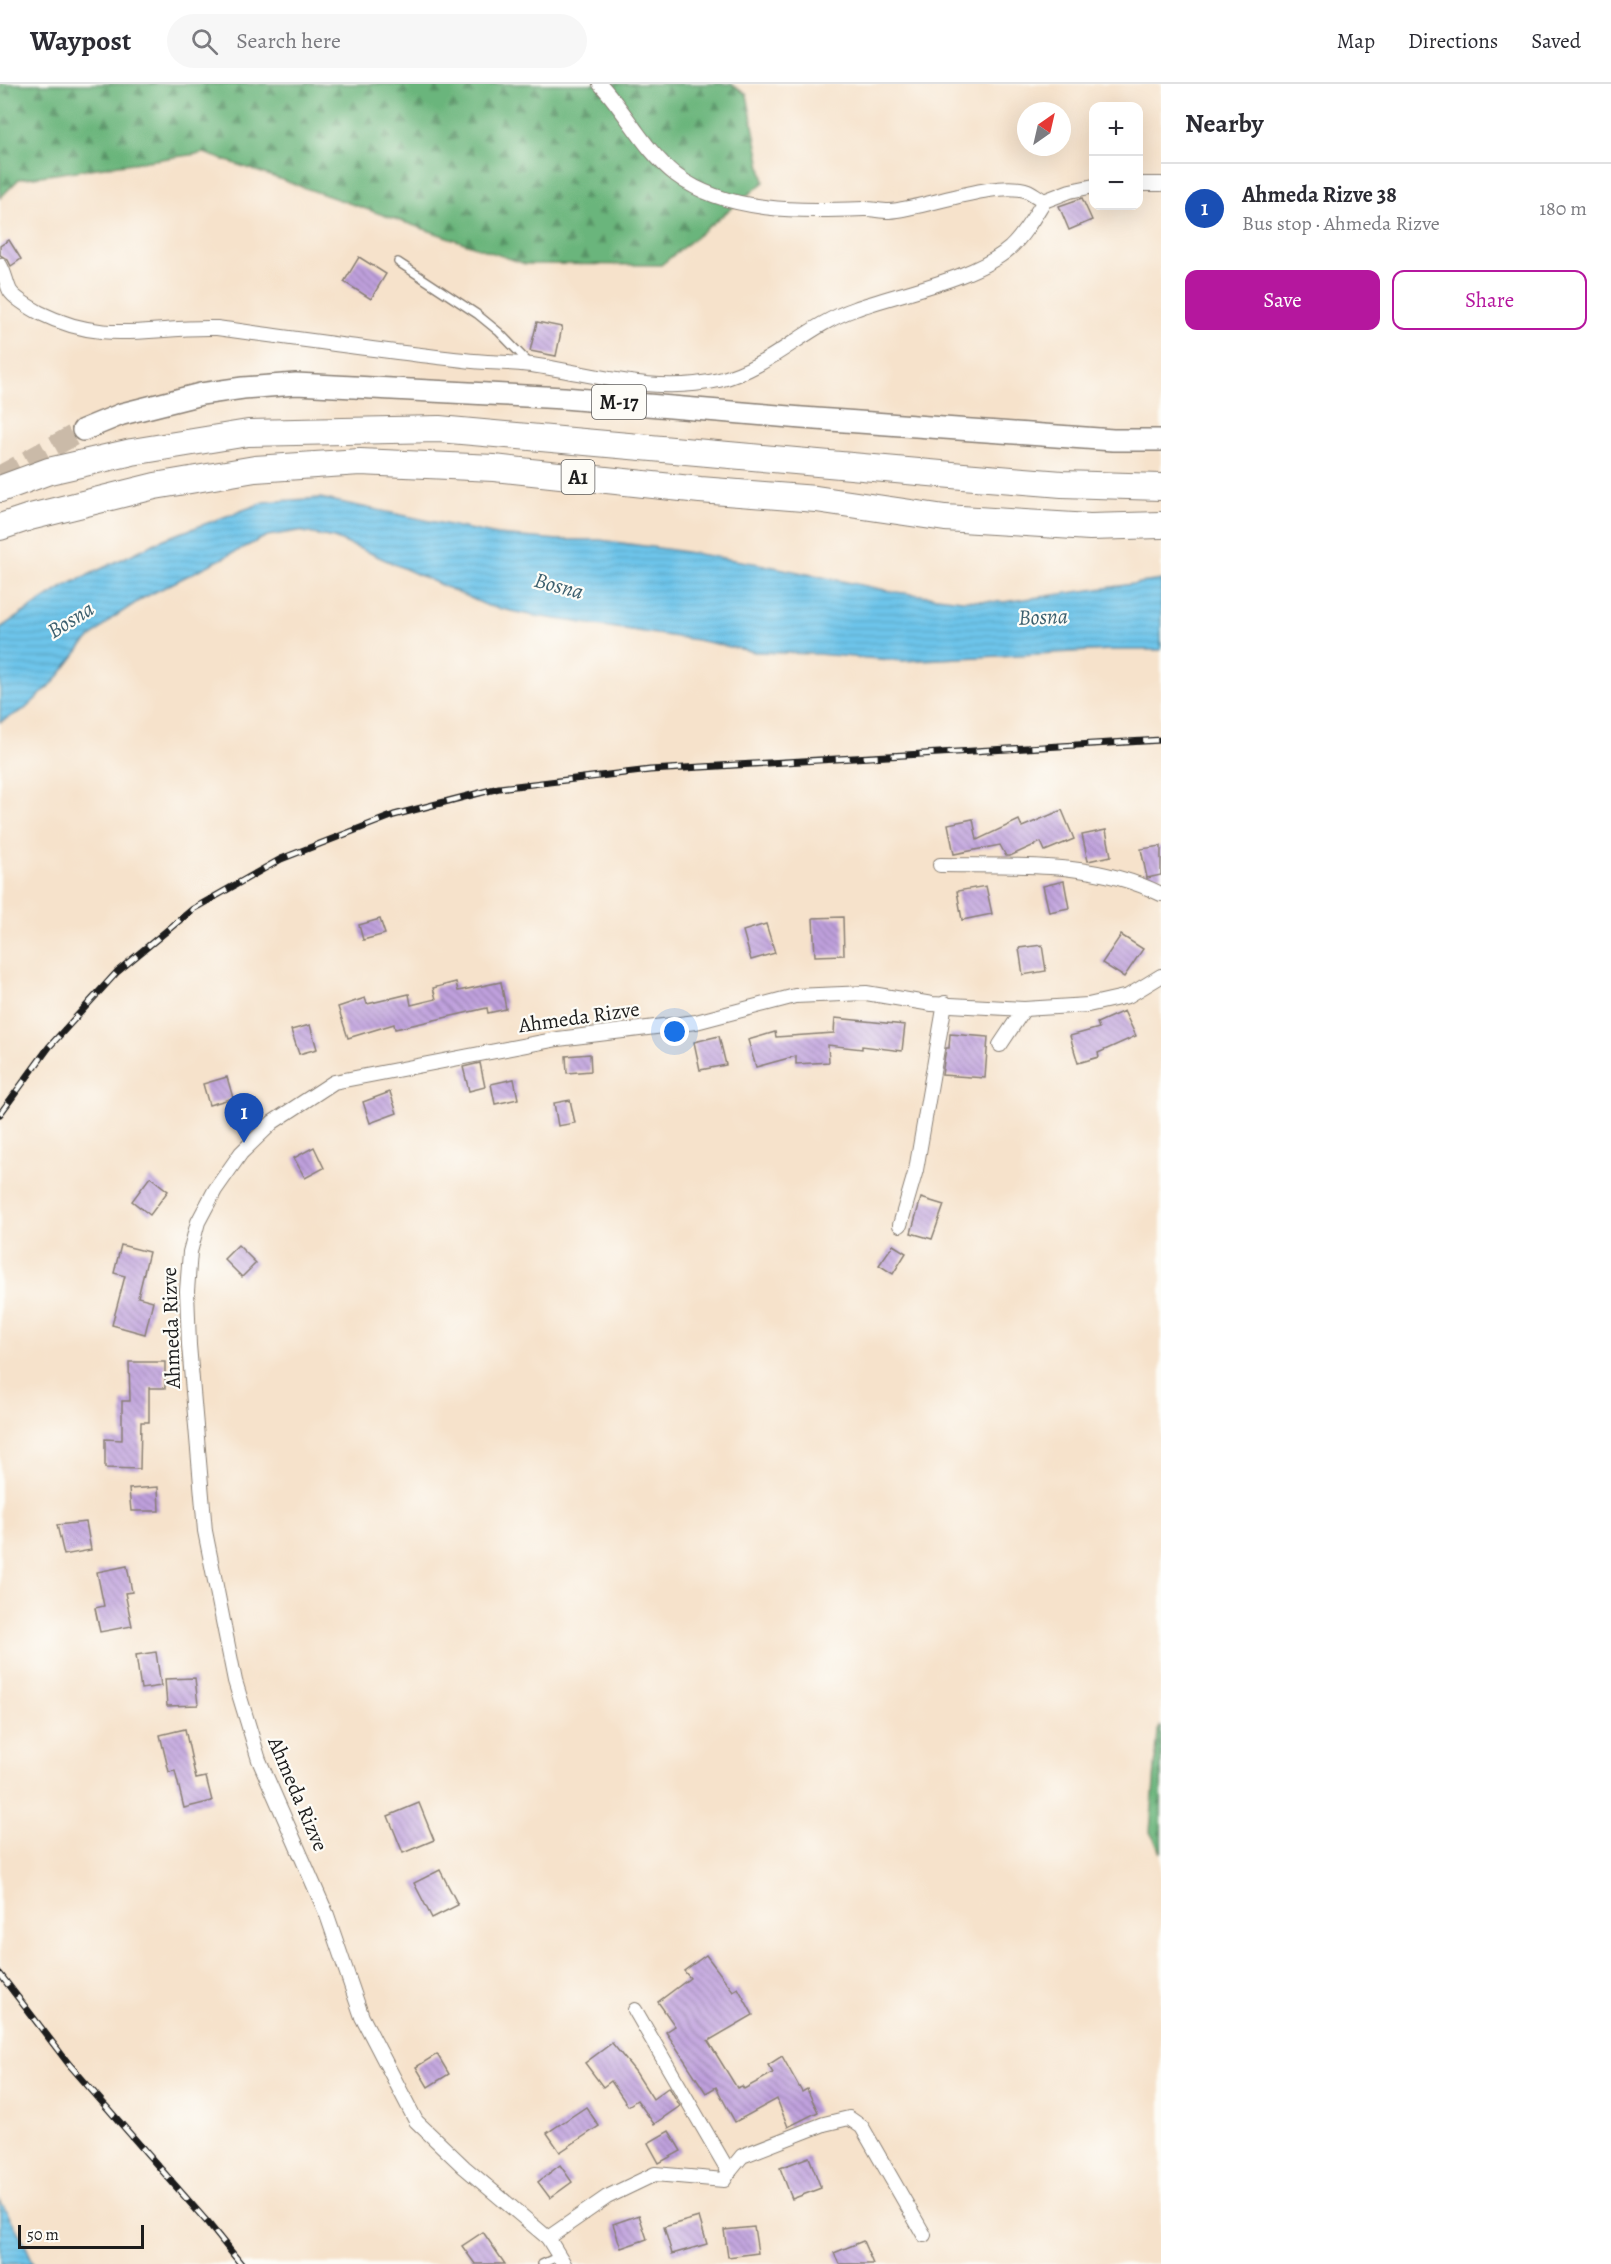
<!DOCTYPE html>
<html lang="en">
<head>
<meta charset="utf-8">
<style>
  body { margin:0; font-family:Alegreya,serif; background:#f7f7f7; color:#2b2b33 }
  .controls { position:absolute; right:18px; top:18px; display:grid; overflow:hidden; border-radius:12px; box-shadow:0 6px 24px #0002 }
  .controls button { width:54px; height:54px; display:grid; place-items:center; padding:0; border:0; border-bottom:2px solid #e1e1e2; background:#fff; color:#2b2b33; font:30px sans-serif }
  .compass { position:absolute; left:1017px; top:18px; width:54px; height:54px; border-radius:50%; background:#fff; box-shadow:0 6px 24px #0002; rotate:34deg }
  .scale { position:absolute; left:18px; bottom:15px; width:126px; box-sizing:border-box; padding-left:6px; border:3px solid #1c1c1c; border-top:0; font-size:16px; line-height:21px; white-space:nowrap; color:#1c1c1c; -webkit-text-stroke:4px #fdfcf7; paint-order:stroke }
  .you { position:absolute; left:675px; top:948px; width:21px; height:21px; margin:-15px; border:4px solid #fff; border-radius:50%; background:#1a73e8; box-shadow:0 0 0 9px #1a73e833 }
  .badge { display:grid; place-items:center; width:39px; height:39px; border-radius:50%; background:#b5179e; color:#fff; font-size:20px; font-weight:700 }
  .pin { position:absolute; translate:-50% -50px; filter:drop-shadow(0 2px 3px #0008) }
  .pin::after { content:''; position:absolute; top:32px; width:21px; height:18px; background:inherit; clip-path:polygon(0 0,100% 0,50% 100%) }
  .list { margin:0; padding:0; list-style:none }
  h2 { display:flex; justify-content:space-between; align-items:center; height:78px; margin:0; padding:0 24px; font-size:26px }
  h2 small { font-size:20px; font-weight:400; color:#7c7c81 }
  .list li { display:grid; grid-template-columns:39px 1fr auto; gap:18px; align-items:center; box-sizing:border-box; height:90px; padding:0 24px; border-top:2px solid #e1e1e2 }
  .list b { display:block; font-size:22px; white-space:nowrap }
  .list p { margin:0; font-size:20px; white-space:nowrap; color:#7c7c81 }
  .list em { font-size:20px; font-style:normal; color:#7c7c81 }
  .actions { display:flex; gap:12px; padding:18px 24px }
  .actions a { flex:1; padding:14px 0; border:2px solid #b5179e; border-radius:12px; text-align:center; font-size:21px; color:#b5179e }
  .actions .main { background:#b5179e; color:#fff }
  .icon { flex:none; width:33px; height:33px; fill:none; stroke:currentColor; stroke-width:2; stroke-linecap:round; stroke-linejoin:round }
  .map { position:relative; flex:none; width:1161px; height:2180px; overflow:hidden }
  header { display:flex; align-items:center; gap:36px; box-sizing:border-box; height:84px; padding:0 30px; background:#fff; border-bottom:2px solid #e1e1e2 }
  header strong { font-size:28px }
  nav { display:flex; gap:33px; margin-inline-start:auto; font-size:21px }
  .search { width:420px; height:54px; background:#f7f7f7; display:flex; align-items:center; gap:15px; box-sizing:border-box; padding:0 21px; border-radius:33px; color:#7c7c81; font-size:22px }
  main { display:flex }
  aside { flex:1; background:#fff }
  .map>svg:first-child { display:block }
  .forest { fill:url(#forest-firs); stroke:#44684c; stroke-width:1.5 }
  .water { fill:url(#water-rules); stroke:#447083; stroke-width:1.5 }
  .building { fill:url(#building-back-hatch) }
  .lines { fill:none; stroke-linecap:round; stroke-linejoin:round }
  .primary-tunnel { stroke:#cabaa8; stroke-width:21; stroke-dasharray:21 10; stroke-linecap:butt }
  .service-casing { stroke:#897f74; stroke-width:10 }
  .minor-casing { stroke:#897f74; stroke-width:16 }
  .primary-casing { stroke:#897f74; stroke-width:24 }
  .motorway-casing { stroke:#897f74; stroke-width:28 }
  .service { stroke:#fff; stroke-width:7 }
  .minor { stroke:#fff; stroke-width:14 }
  .primary { stroke:#fff; stroke-width:21 }
  .motorway { stroke:#fff; stroke-width:26 }
  .rail-casing { stroke:#1c1c1c; stroke-width:7 }
  .rail { stroke:#fdfcf7; stroke-width:4.5; stroke-dasharray:14; stroke-linecap:butt }
  .labels { text-anchor:middle; stroke-width:4.5; stroke-linejoin:round; paint-order:stroke }
  .shield { fill:#fdfcf7; stroke:#605f5e; stroke-width:1.5 }
  .shield-label { font-size:20px; font-weight:bold; fill:#1c1c1c }
  .street-label { font-size:21px; fill:#1c1c1c; stroke:#fdfcf7 }
  .water-label { font-size:22px; font-style:italic; fill:#3c5f6e; stroke:#fdfcf7 }
</style>
</head>
<body>
<header>
<strong>Waypost</strong>
<div class="search"><svg class="icon" aria-label="search" viewBox="0 0 24 24"><circle cx="10" cy="10" r="6"/><path d="M15 15l6 6"/></svg>Search here</div>
<nav><a>Map</a><a>Directions</a><a>Saved</a></nav>
</header>
<main>
<div class="map">
<svg width="1161" height="2180" viewBox="0 0 1161 2180">
  <defs>
    <pattern id="forest-firs" width="22" height="20" patternUnits="userSpaceOnUse" patternTransform="scale(1.5)"><rect width="22" height="20" fill="#6bb57c"/><path d="M5 1l3.5 6h-7zM16 11l3.5 6h-7z" fill="#579265"/></pattern>
    <pattern id="water-rules" width="6" height="5" patternUnits="userSpaceOnUse" patternTransform="scale(1.5)"><rect width="6" height="5" fill="#6dc4ea"/><path d="M0 2.5h6" fill="none" stroke="#5ea8c8"/></pattern>
    <pattern id="building-back-hatch" width="6" height="6" patternUnits="userSpaceOnUse" patternTransform="scale(1.5)"><rect width="6" height="6" fill="#bfa0dd"/><path d="M-1 5l2 2M0 0l6 6M5-1l2 2" fill="none" stroke="#9a82b2"/></pattern>
  </defs>
  <rect width="100%" height="100%" fill="#fdfcf7"/>
  <filter id="ink" filterUnits="userSpaceOnUse"><feTurbulence type="fractalNoise" baseFrequency=".0167" numOctaves="2"/><feDisplacementMap in="SourceGraphic" scale="12" xChannelSelector="R" yChannelSelector="G"/><feConvolveMatrix kernelMatrix="1 2 1 2 8 2 1 2 1" color-interpolation-filters="sRGB"/></filter>
  <filter id="wash" filterUnits="userSpaceOnUse"><feTurbulence type="fractalNoise" baseFrequency=".008" numOctaves="4" result="noise"/><feDisplacementMap in="SourceGraphic" scale="24" xChannelSelector="R" yChannelSelector="G"/><feGaussianBlur stdDeviation="1.35" result="paint"/><feColorMatrix in="noise" values="0 0 0 0 0 0 0 0 0 0 0 0 0 0 0 0 0 1.4 0 .05"/><feComposite in="paint" operator="in"/></filter>
  <g filter="url(#wash)">
    <rect width="100%" height="100%" fill="#f6e2cb"/>
    <g class="forest">
      <path d="M0,0h731l16,11 17,87 -103,83 -136,-1 -321,-111 -185,26 -19,19z"/>
      <path d="M1161,1641v127l-11,-20 8,-101z"/>
    </g>
    <g class="water">
      <path d="M320,414l177,37 61,5h42l73,10 86,14 136,28 67,8 42,2 157,-22v70h-51l-207,11 -85,-7 -63,-2 -58,-12 -167,-25 -42,-9 -118,-53 -36,-15 -36,-7 -31,5 -124,62 -32,21 -29,27 -27,35 -30,28 -25,13v-94l63,-41 101,-48 101,-37z"/>
      <path d="M0,2116l24,42 10,22h-34z"/>
    </g>
    <g id="blocks">
      <g class="building">
        <path d="M1082,114l10,22 -23,10 -10,-24z"/>
        <path d="M9,156l12,19 -10,7 -3,-6 -8,-5v-9z"/>
        <path d="M359,173l27,17 -15,25 -27,-17z"/>
        <path d="M537,238l25,5 -6,29 -26,-5z"/>
        <path d="M1062,726l12,29 -29,12 -4,-9 -31,14h-4l-6,-11 -46,9 -6,-30 25,-5 4,21 42,-20 3,7z"/>
        <path d="M1106,746l5,26 -23,5 -6,-26z"/>
        <path d="M1161,762v29l-14,3 -6,-29z"/>
        <path d="M1064,797l5,27 -20,4 -6,-26z"/>
        <path d="M986,802l6,28 -30,6 -5,-29z"/>
        <path d="M843,833l1,38 -29,1 -2,-38z"/>
        <path d="M380,835l5,15 -22,6 -4,-15z"/>
        <path d="M766,840l9,29 -24,7 -8,-29z"/>
        <path d="M1121,851l22,14 -19,28 -22,-14z"/>
        <path d="M1042,861l4,26 -23,4 -4,-27z"/>
        <path d="M456,898l2,9 43,-9 5,27 -18,4 -1,-5 -92,21 -1,-5 -46,14 -10,-31 27,-9 2,6 42,-10 2,11 25,-6 -3,-11z"/>
        <path d="M1124,927l12,25 -38,17 1,4 -21,6 -8,-27 29,-8 -2,-5z"/>
        <path d="M835,934l70,7 -3,26 -40,-5v3l-34,-4 1,17 -33,2v-8l-40,11 -8,-27 27,-8 1,5 58,-4z"/>
        <path d="M310,941l7,24 -18,5 -8,-24z"/>
        <path d="M950,950l38,3 -3,41 -43,-3 4,-27h3z"/>
        <path d="M719,952l7,29 -26,5 -6,-28z"/>
        <path d="M590,970l1,17 -24,2 -1,-17z"/>
        <path d="M480,979l5,24 -16,4 -6,-24z"/>
        <path d="M227,993l6,21 -24,7 -6,-21z"/>
        <path d="M514,995l4,20 -23,5 -4,-20z"/>
        <path d="M390,1008l7,21 -27,10 -7,-21z"/>
        <path d="M570,1016l5,23 -17,3 -4,-23z"/>
        <path d="M314,1063l10,21 -19,10 -11,-20z"/>
        <path d="M150,1093l18,14 -18,24 -18,-14z"/>
        <path d="M921,1114l23,7 -12,34 -21,-6z"/>
        <path d="M121,1161l28,7 -11,45 15,4 -8,33 -33,-9 13,-49 -11,-3z"/>
        <path d="M238,1161l18,18 -14,14 -18,-18z"/>
        <path d="M893,1161l13,8 -13,21 -14,-9z"/>
        <path d="M129,1278h36v26h-16v34h-8l-1,47 -35,-1v-29l17,1v-39h8z"/>
        <path d="M158,1403l1,24h-28l-2,-22z"/>
        <path d="M86,1438l5,28 -27,5 -7,-30z"/>
        <path d="M127,1482l5,26 -7,1 7,33 -32,6 -5,-24 9,-2 -7,-34z"/>
        <path d="M156,1568l5,34 -20,3 -5,-34z"/>
        <path d="M195,1594l3,27 -31,1 -2,-27z"/>
        <path d="M185,1645l11,50 10,-2 6,24 -28,7 -9,-37 -6,1 -9,-37z"/>
        <path d="M419,1719l15,37 -31,13 -15,-37z"/>
        <path d="M440,1786l18,35 -26,13 -18,-35z"/>
        <path d="M706,1871l27,36 5,-3 15,27 -45,26 29,47 5,-2 2,3 29,-16 -5,-8 14,-9 20,36 5,-3 11,23 -30,15 -11,-28 -42,23 -19,-35 -10,6 -40,-61 9,-6 -17,-24 32,-24 -6,-7z"/>
        <path d="M612,1959l23,28 18,28 16,-12 11,19 -26,18 -17,-24 -9,6 -17,-25 -8,6 -18,-24z"/>
        <path d="M437,1970l12,20 -21,13 -12,-20z"/>
        <path d="M586,2023l13,19 -39,26 -13,-19z"/>
        <path d="M669,2047l12,20 -22,12 -11,-20z"/>
        <path d="M809,2073l12,31 -29,11 -12,-31z"/>
        <path d="M560,2081l12,17 -22,16 -12,-16z"/>
        <path d="M639,2131l8,24 -26,9 -8,-24z"/>
        <path d="M699,2133l8,27 -35,10 -8,-27z"/>
        <path d="M754,2143l4,26 -30,4 -4,-27z"/>
        <path d="M483,2148l22,32h-30l-13,-18z"/>
        <path d="M863,2157l10,23h-34l-5,-11z"/>
      </g>
    </g>
  </g>
  <g filter="url(#ink)">
    <use href="#blocks" fill-opacity="0" stroke="#897f74" stroke-width="1.5"/>
    <g class="lines">
      <path class="primary-tunnel" d="M0,392l83,-46"/>
      <defs>
        <g id="service">
          <path d="M398,178l79,52 22,18 30,31"/>
          <path d="M542,2180l17,-8"/>
        </g>
        <g id="minor">
          <path d="M1138,100h23"/>
          <path d="M1044,117l26,-10 24,-5"/>
          <path d="M0,181c5,8 6,18 10,26 5,8 21,17 30,22 67,33 109,13 177,15 82,11 164,23 247,32 22,3 45,2 68,5 63,9 122,30 187,15 53,-13 86,-54 136,-71 44,-16 120,-30 155,-61 14,-13 24,-31 34,-47 -5,-3 -10,-7 -16,-10 -31,-12 -105,18 -139,20 -8,0 -16,-2 -23,-2 -62,2 -139,5 -190,-34 -32,-25 -49,-62 -76,-91"/>
          <path d="M940,781c74,1 153,-5 221,29"/>
          <path d="M1000,961l24,-36"/>
          <path d="M900,1141l16,-55 29,-167"/>
          <path d="M729,2088l13,-16 82,-32 25,-6 13,9 62,108"/>
          <path d="M548,2154l59,-41 48,-23 69,6 5,-8 -94,-162"/>
          <path d="M564,2180l-16,-26 -84,-71 -48,-46 -54,-104 -35,-102 -68,-155 -24,-79 -30,-150 -16,-186 -2,-54 3,-39 8,-30 17,-32 26,-37 32,-31 61,-40 224,-43 138,-17 99,-26 71,-3 66,11 92,5 64,-4 40,-9 33,-20"/>
        </g>
        <path id="primary" d="M83,346l39,-16 79,-20 42,-6 53,-4 268,14 238,20 311,22h48"/>
        <g id="motorway">
          <path d="M0,405l49,-18 83,-19 116,-19 191,-4 524,47 99,8 99,3"/>
          <path d="M0,443l30,-10 125,-31 100,-17 105,-7 134,6 206,22 116,9 129,19 145,9 71,-2"/>
        </g>
      </defs>
      <use href="#service" class="service-casing"/>
      <use href="#minor" class="minor-casing"/>
      <use href="#primary" class="primary-casing"/>
      <use href="#motorway" class="motorway-casing"/>
      <use href="#service" class="service"/>
      <use href="#minor" class="minor"/>
      <use href="#primary" class="primary"/>
      <use href="#motorway" class="motorway"/>
      <defs>
        <g id="rail">
          <path d="M0,1030l49,-67 68,-75 76,-63 88,-50 113,-44 105,-27 151,-18 511,-30"/>
          <path d="M0,1890l68,89 140,160 33,41"/>
        </g>
      </defs>
      <use href="#rail" class="rail-casing"/>
      <use href="#rail" class="rail"/>
    </g>
  </g>
  <g class="labels">
    <g class="shield">
      <rect x="592" y="301" width="54" height="34" rx="4.5"/>
      <rect x="561.5" y="376" width="33" height="34" rx="4.5"/>
    </g>
    <g class="shield-label">
      <text x="619" y="325">M-17</text>
      <text x="578" y="400">A1</text>
    </g>
    <g class="street-label">
      <text transform="translate(579 933) rotate(-8)" y="7">Ahmeda Rizve</text>
      <text transform="translate(171 1244) rotate(-92)" y="7">Ahmeda Rizve</text>
      <text transform="translate(298 1710) rotate(67)" y="7">Ahmeda Rizve</text>
    </g>
    <g class="water-label">
      <text transform="translate(559 501) rotate(15)" y="8">Bosna</text>
      <text transform="translate(1043 532) rotate(-2)" y="8">Bosna</text>
      <text transform="translate(70 535) rotate(-32)" y="8">Bosna</text>
    </g>
  </g>
</svg>
<div class="controls">
<button>+</button>
<button>−</button>
</div>
<svg class="compass" viewBox="-18 -18 36 36"><path d="M0-13l5 13h-10z" fill="#e53935"/><path d="M0 13l5-13h-10z" fill="#7c7c81"/></svg>
<div class="scale">50 m</div>
<div class="you"></div>
<div class="pin badge" style="left:244px;top:1059px;background:#1a4fb4">1</div>
</div>
<aside>
<h2>Nearby<small></small></h2>
<ul class="list">
<li><span class="badge" style="background:#1a4fb4">1</span><div><b>Ahmeda Rizve 38</b><p>Bus stop · Ahmeda Rizve</p></div><em>180 m</em></li>
</ul>
<div class="actions"><a class="main">Save</a><a>Share</a></div>
</aside>
</main>
</body>
</html>
